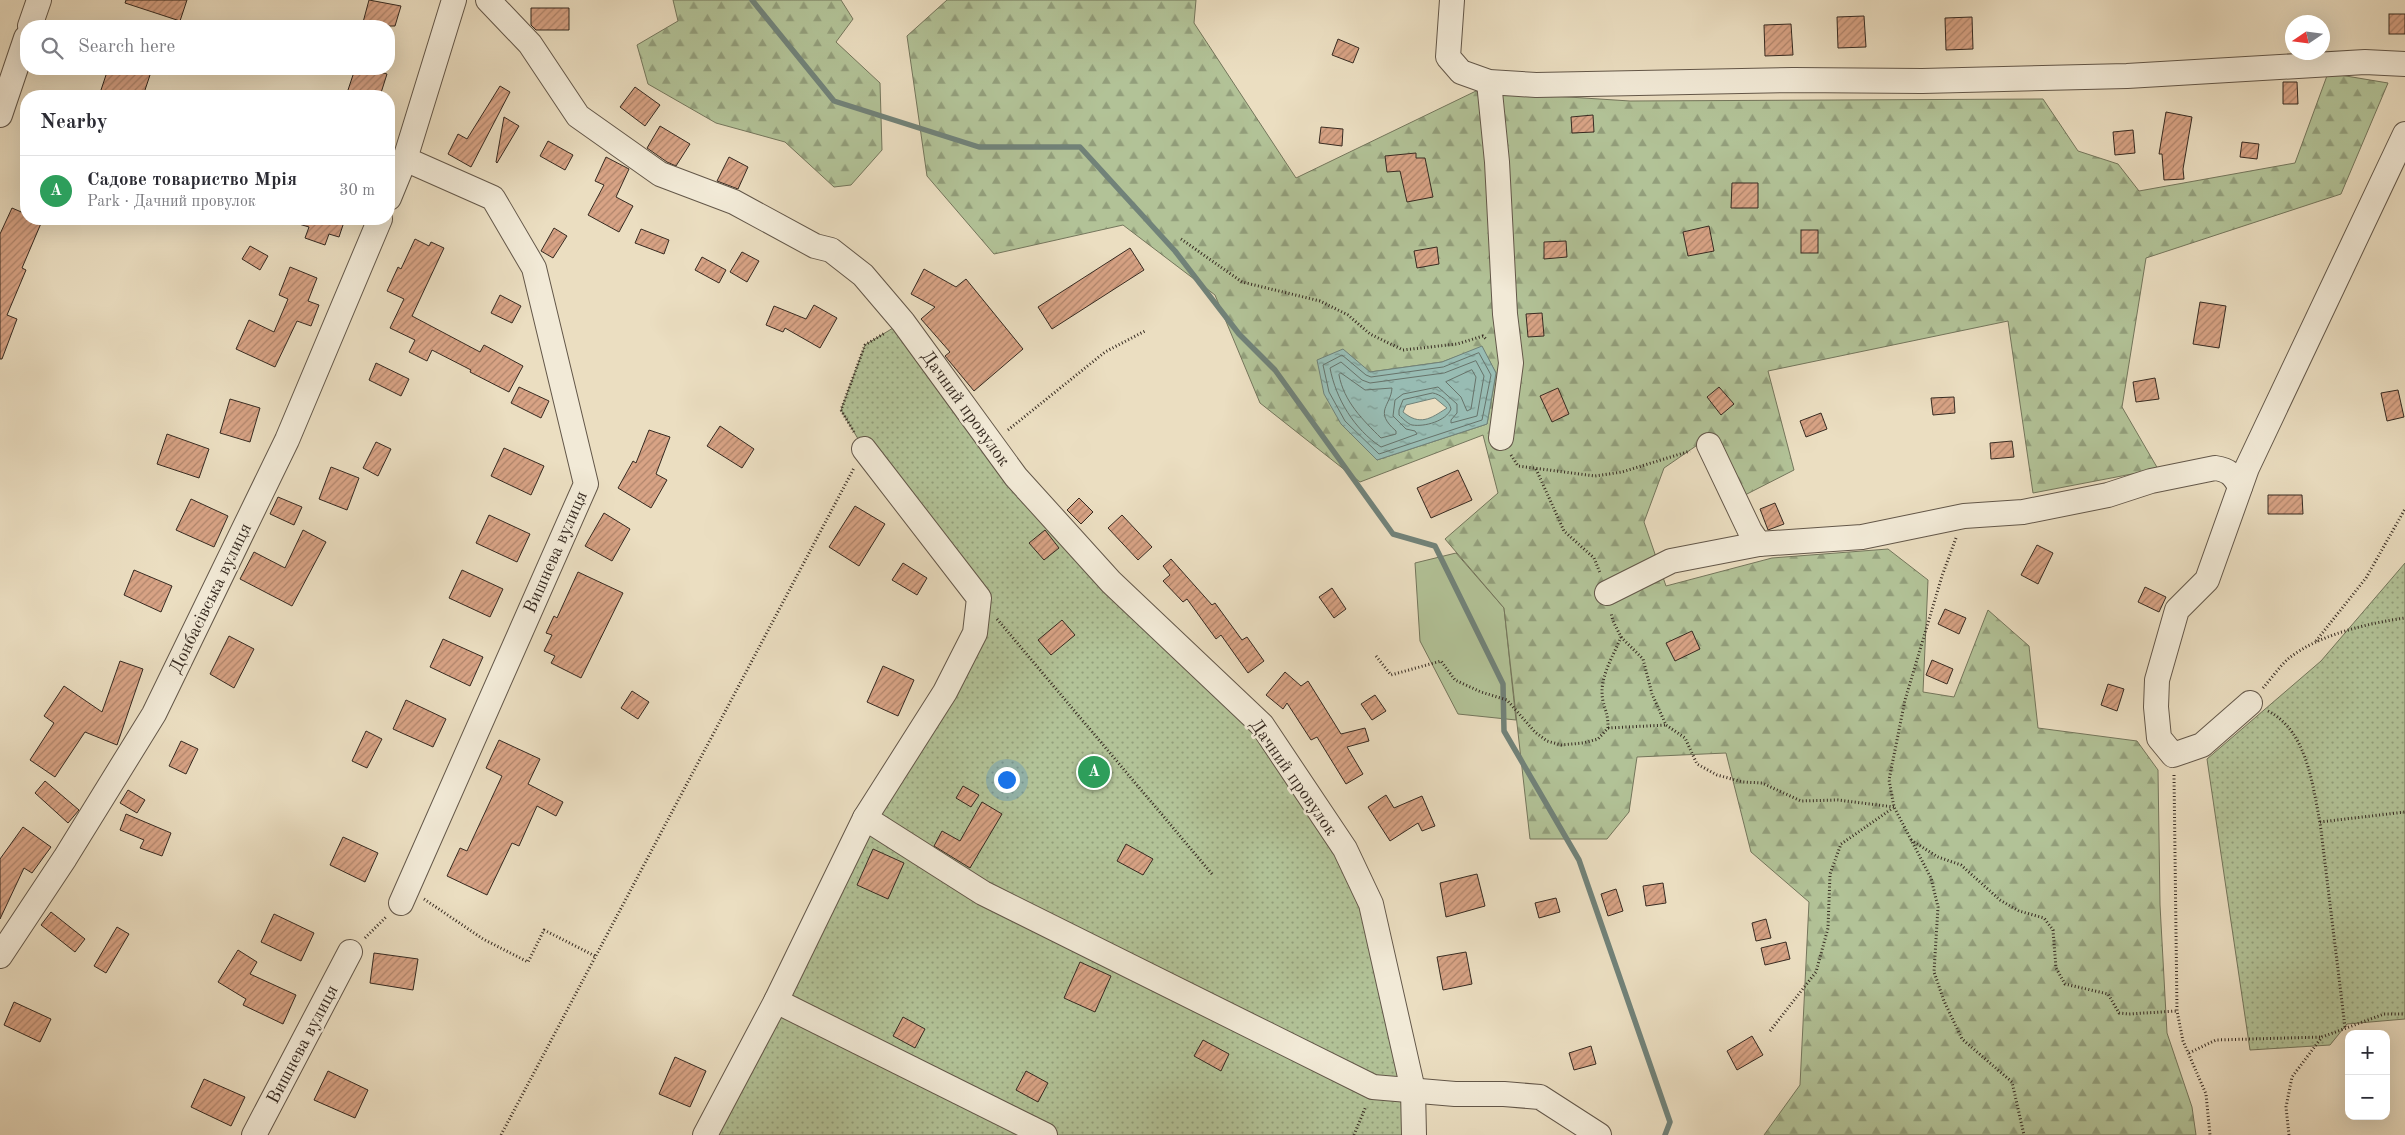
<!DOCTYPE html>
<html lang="en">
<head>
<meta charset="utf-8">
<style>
  body { margin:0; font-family:"Old Standard TT",serif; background:#f7f7f7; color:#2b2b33 }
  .controls { position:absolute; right:15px; bottom:15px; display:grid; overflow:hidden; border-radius:10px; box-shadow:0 5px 20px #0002 }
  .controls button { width:45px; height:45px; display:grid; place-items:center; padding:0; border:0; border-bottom:1px solid #e1e1e2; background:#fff; color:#2b2b33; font:25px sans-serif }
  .compass { position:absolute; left:2285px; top:15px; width:45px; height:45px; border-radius:50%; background:#fff; box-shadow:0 5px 20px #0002; rotate:257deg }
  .you { position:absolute; left:1006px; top:779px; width:18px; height:18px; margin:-12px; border:4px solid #fff; border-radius:50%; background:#1a73e8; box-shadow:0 0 0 8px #1a73e833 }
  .badge { display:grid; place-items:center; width:32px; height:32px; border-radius:50%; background:#8f2418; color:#fff; font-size:16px; font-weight:700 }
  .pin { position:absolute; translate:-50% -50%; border:2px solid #fff; box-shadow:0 1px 5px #0006 }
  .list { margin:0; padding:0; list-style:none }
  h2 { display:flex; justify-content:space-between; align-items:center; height:65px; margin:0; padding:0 20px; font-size:21px }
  h2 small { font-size:16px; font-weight:400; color:#7c7c81 }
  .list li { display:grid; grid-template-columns:32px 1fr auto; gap:15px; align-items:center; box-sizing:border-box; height:70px; padding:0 20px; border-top:1px solid #e1e1e2 }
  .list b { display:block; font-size:19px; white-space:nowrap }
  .list p { margin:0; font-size:16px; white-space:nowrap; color:#7c7c81 }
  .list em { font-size:16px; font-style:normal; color:#7c7c81 }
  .icon { flex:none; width:28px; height:28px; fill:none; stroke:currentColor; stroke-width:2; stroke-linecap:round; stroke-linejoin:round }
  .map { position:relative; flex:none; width:2405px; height:1135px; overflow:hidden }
  .search { position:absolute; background:#fff; box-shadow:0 5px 20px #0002; left:20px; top:20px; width:375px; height:55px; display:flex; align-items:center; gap:12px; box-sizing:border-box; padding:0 18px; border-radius:20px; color:#7c7c81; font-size:19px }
  .panel { position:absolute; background:#fff; box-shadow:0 5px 20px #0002; left:20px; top:90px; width:375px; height:135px; border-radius:20px }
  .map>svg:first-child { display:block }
  .green { fill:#b2c297; stroke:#74765c }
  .forest { fill:url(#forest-firs); stroke:#74765c; fill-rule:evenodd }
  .garden { fill:url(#garden-dots); stroke:#74765c }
  .water { fill:url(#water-ripples); stroke:#718279; fill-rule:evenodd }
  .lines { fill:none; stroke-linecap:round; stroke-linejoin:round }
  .shore { stroke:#67736a; stroke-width:1 }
  .stream { stroke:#718279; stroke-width:5.5 }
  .building { fill:url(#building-hatch); stroke:#362a21 }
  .minor-casing { stroke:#635749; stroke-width:26 }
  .path { stroke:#362a21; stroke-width:3; stroke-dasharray:1 2.5; stroke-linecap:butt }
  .minor { stroke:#f2ead7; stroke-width:24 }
  .labels { text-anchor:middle; stroke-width:5; stroke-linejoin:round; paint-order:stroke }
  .street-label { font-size:18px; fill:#362a21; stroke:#f2ead7 }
</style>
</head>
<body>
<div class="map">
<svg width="2405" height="1135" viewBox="0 0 2405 1135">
  <defs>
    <pattern id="forest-firs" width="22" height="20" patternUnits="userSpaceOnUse" patternTransform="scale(1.25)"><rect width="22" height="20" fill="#b2c297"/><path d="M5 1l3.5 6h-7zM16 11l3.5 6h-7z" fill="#929e7b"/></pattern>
    <pattern id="garden-dots" width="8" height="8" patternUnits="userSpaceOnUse" patternTransform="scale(1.25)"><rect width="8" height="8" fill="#b2c297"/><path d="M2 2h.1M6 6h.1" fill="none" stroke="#929e7b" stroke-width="1.8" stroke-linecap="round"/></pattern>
    <pattern id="water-ripples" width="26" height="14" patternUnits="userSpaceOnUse" patternTransform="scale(1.25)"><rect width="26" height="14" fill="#98bcb3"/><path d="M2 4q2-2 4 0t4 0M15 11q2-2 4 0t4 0" fill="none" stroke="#7d9991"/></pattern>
    <pattern id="building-hatch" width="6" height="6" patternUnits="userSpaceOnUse" patternTransform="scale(1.25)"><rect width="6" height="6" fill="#d8a385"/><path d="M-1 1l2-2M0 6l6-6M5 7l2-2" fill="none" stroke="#b0856c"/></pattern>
  </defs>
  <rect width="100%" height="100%" fill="#ebdec1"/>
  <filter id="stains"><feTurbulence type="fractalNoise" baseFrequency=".004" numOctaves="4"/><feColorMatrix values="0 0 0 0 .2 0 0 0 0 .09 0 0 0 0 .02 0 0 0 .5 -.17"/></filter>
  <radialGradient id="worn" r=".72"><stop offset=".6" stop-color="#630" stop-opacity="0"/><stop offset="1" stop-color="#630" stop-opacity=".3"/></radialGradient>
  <path class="green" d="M1456,553l48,55 12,112 -58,-6 -38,-73 -5,-78z"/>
  <g class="forest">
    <path d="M673,0h168l12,19 -17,23 44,41 2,67 -31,35 -17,2 -49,-45 -69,-19 -68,-39 -11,-39 41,-24z"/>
    <path d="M947,0h249l-2,23 102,155 180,-87 154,10 413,-2 35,52 40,13 21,27 156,-28 33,-90 60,10 -47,111 -195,64 -24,149 36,62 -125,24 -25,-172 -240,50 26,99 -49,25 -5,-14 -31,-44 -45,31 -20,54 22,64 106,-28 116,-9 40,31 -5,112 31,5 34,-87 41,36 9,82 99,13 21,29 2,135 7,128 25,74 4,28h-432l36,-50 9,-183 -58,-50 -25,-99 -89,4 -8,55 -22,27h-77l-26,-231 -59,-69 53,-46 -15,-58 -123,47 -100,-79 -45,-108 -92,-70 -129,29 -67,-78 -20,-140zM1482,347l14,26 -9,51 -110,36 -7,-88 72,-10z"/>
  </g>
  <g class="garden">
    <path d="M903,322l89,121 270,282 109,179 43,231h-709l240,-443 34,-94 -115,-149 -23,-39 24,-65z"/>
    <path d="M2405,563v456l-58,5 -17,21 -80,5 -43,-291 114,-98z"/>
  </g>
  <path class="water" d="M1482,346l14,27 -9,51 -110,36 -36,-36 -17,-30 -7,-34 26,-11 27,23 72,-10zM1435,398l12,10c-17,11 -27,18 -44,4l3,-7z"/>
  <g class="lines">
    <g class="shore">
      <path d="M1479,353l12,22 -9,45 -103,34 -34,-33 -16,-29 -6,-27 19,-10 24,20 5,2 72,-10z"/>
      <path d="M1476,361l8,15 -7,40 -26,7v-3l6,-7v-9l-19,-17 -35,7 -8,6 -2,16 13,13 9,2 2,3 -36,13c-27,-18 -45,-48 -51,-79l11,-6 21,18 8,3 74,-10z"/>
      <path d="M1472,370l4,7 -5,32 -4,2 -6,-14 -15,-15z"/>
      <path d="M1341,373l24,17 27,-2c-1,18 -19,23 4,43v3l-15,4c-18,-18 -37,-36 -42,-63z"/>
      <path d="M1433,393c7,1 17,9 18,16 -5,12 -26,18 -39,16 -4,-1 -9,-6 -13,-10v-5l4,-10z"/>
    </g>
    <path class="stream" d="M752,0l82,101 145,46h101l95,104 64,83 36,36 118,164 42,12 68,138 1,47 75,129 91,262 -5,13"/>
  </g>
  <g class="building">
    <path d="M126,0h61l-7,21 -55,-18z"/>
    <path d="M369,0l32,6 -6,20h-33z"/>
    <path d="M531,8h38v22h-33l-5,-5z"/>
    <rect x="2389" y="14" width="16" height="20"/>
    <path d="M1864,16l2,31 -28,1 -1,-31z"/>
    <path d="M1972,17l1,32 -27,1 -1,-32z"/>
    <path d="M1791,24l2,31 -28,1 -1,-31z"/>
    <path d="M1338,39l21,9 -6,15 -21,-8z"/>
    <path d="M108,69h44l-9,27h-44z"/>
    <path d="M355,69h15l17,5 -7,22h-34z"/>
    <path d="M2283,82h14l1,22h-15z"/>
    <path d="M500,86l10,6 -39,75 -23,-13 10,-20 9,5z"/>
    <path d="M635,87l25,18 -15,21 -25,-19z"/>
    <path d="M2166,112l26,5 -9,52 1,10 -20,1 -2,-26h-3z"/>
    <path d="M1593,115l1,17 -22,1 -1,-16z"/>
    <path d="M504,117l15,9 -22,37 -1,-1z"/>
    <path d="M660,126l30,18 -14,22 -9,-4 -20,-14z"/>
    <path d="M1321,127l22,2 -1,17 -23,-3z"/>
    <path d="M2133,130l2,23 -20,2 -2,-23z"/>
    <path d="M548,141l25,14 -8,15 -25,-14z"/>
    <path d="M2242,142l17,2 -2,15 -17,-2z"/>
    <path d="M1416,153v5h9l8,39 -26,5 -7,-31 -13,1 -2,-16z"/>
    <path d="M606,157l23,12 -13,28 17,9 -14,26 -31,-17 16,-30 -9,-4z"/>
    <path d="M729,157l19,10 -10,22 -21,-8z"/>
    <path d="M1732,183h26v25h-27z"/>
    <path d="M12,208l14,6v5l16,2 -20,47 4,2 -19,45 10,4 -15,40h-2v-125z"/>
    <path d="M293,219h52l-6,18 -10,-3 -4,11 -20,-7 4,-11 -17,-5z"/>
    <path d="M1709,226l5,25 -26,5 -5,-24z"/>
    <path d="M554,228l13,8 -14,22 -12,-7z"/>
    <path d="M641,229l28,11 -5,14 -29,-11z"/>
    <rect x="1801" y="230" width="17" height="23"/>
    <path d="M415,239l14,7 2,-4 13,6 -32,68 68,36 4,-7 39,21 -14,26 -39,-20 1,-2 -39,-20 -5,11 -18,-9 6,-12 -25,-12 14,-29 -17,-8 11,-24 3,2z"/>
    <path d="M1566,241l1,16 -23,2v-17z"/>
    <path d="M250,246l18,10 -8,14 -18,-11z"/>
    <path d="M1437,247l2,17 -22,4 -3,-17z"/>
    <path d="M1130,248l14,22 -92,59 -14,-22z"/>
    <path d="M742,252l17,9 -12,21 -17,-10z"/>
    <path d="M702,257l24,13 -7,13 -24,-13z"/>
    <path d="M290,267l27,11 -9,23 11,4 -8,21 -14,-5 -22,46 -39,-18 13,-29 25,12 14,-33 -9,-4z"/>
    <path d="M924,269l32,18 10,-8 57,70 -49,42 -29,-35 5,-4 -29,-33 14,-12 -24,-13z"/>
    <path d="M500,295l21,11 -9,17 -21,-10z"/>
    <path d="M2200,302l26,4 -7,42 -26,-4z"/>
    <path d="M814,305l23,13 -17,30 -35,-20 -2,4 -17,-7 8,-19 32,13z"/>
    <path d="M1542,313l2,23 -16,1 -2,-23z"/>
    <path d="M376,363l33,16 -8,17 -32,-16z"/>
    <path d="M2155,378l4,21 -23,3 -3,-20z"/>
    <path d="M519,387l30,14 -8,17 -30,-15z"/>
    <path d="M1719,387l15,17 -13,11 -14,-18z"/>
    <path d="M1558,388l11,26 -17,8 -12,-26z"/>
    <path d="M2398,390l6,27 -17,4 -6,-28z"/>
    <path d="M1954,397l1,16 -22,2 -2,-17z"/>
    <path d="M230,399l30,9 -10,34 -30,-9z"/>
    <path d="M1821,413l6,16 -21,8 -6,-16z"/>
    <path d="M720,426l34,23 -12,19 -35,-22z"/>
    <path d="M649,430l21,7 -14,37 11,6 -16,28 -33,-20 15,-27 3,2z"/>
    <path d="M167,434l42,15 -10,29 -42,-14z"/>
    <path d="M2012,441l2,16 -23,2 -1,-16z"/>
    <path d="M376,442l15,7 -13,27 -15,-8z"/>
    <path d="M504,448l40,18 -13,29 -40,-19z"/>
    <path d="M331,467l28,11 -12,32 -28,-11z"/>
    <path d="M1458,470l14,30 -41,18 -14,-30z"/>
    <path d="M2268,495h34l1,19h-35z"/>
    <path d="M278,497l24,10 -8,18 -24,-11z"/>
    <path d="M1079,498l14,14 -12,12 -14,-14z"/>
    <path d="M191,499l37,17 -14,31 -38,-17z"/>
    <path d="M1775,503l9,21 -16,6 -8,-21z"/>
    <path d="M855,506l30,18 -26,42 -30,-19z"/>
    <path d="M604,513l26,16 -18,32 -27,-15z"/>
    <path d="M489,515l41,19 -13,28 -41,-19z"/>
    <path d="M1122,515l30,32 -14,13 -30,-32z"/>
    <path d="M303,530l23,12 -34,64 -52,-27 14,-27 31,16z"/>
    <path d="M1045,530l14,18 -15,12 -15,-17z"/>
    <path d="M2037,545l16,8 -15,31 -17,-9z"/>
    <path d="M1171,559l41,46 3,-2 27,37 5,-3 17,24 -16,12 -27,-38 -5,4 -29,-40 -4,3 -20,-21 7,-6 -7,-9z"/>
    <path d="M903,563l24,15 -10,17 -25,-15z"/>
    <path d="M134,570l38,16 -11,26 -37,-17z"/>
    <path d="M462,570l41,19 -13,28 -41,-19z"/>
    <path d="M578,572l45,21 -42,85 -30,-15 4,-7 -11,-5 8,-16 -6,-2 8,-17 3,2z"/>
    <path d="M2145,587l21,10 -7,15 -21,-10z"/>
    <path d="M1332,588l14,21 -12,9 -15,-21z"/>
    <path d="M1945,609l21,9 -7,16 -21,-10z"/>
    <path d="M1062,620l13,15 -24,20 -13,-15z"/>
    <path d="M1692,631l8,18 -25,12 -9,-18z"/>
    <path d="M229,636l25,13 -20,39 -24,-14z"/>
    <path d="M443,639l40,18 -13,29 -40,-19z"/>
    <path d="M1932,660l21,9 -6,15 -21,-9z"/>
    <path d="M120,661l23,8 -26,76 -32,-13 -30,45 -25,-17 24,-37 -10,-7 20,-30 38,26z"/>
    <path d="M883,666l31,14 -16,36 -31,-14z"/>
    <path d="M1285,672l16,14 7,-5 33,53 24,-6 4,13 -22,6 16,27 -17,10 -29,-47 -6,3 -24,-37 -4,6 -17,-14z"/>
    <path d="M2108,684l16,5 -7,22 -16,-6z"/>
    <path d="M632,691l17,11 -11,17 -17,-11z"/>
    <path d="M1375,695l11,16 -14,9 -11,-16z"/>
    <path d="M406,700l40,19 -13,28 -40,-18z"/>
    <path d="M366,731l16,8 -15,29 -15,-7z"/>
    <path d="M499,740l41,19 -12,25 35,18 -7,14 -19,-10 -18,40 -7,-3 -25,52 -40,-19 13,-28 7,3 35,-75 -16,-8z"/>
    <path d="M181,741l17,8 -12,25 -17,-8z"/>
    <path d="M45,781l34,29 -11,13 -33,-30z"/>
    <path d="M963,786l16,9 -8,12 -15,-9z"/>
    <path d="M128,790l17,10 -8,13 -17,-10z"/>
    <path d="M1386,795l8,13 28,-12 13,30 -13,5 -4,-8 -28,18 -22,-34z"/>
    <path d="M982,802l20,12 -32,54 -36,-22 8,-15 18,10z"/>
    <path d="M126,814l45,19 -9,23 -22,-8 4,-8 -24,-10z"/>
    <path d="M23,827l28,20 -19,26 -8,-5 -24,51v-60z"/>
    <path d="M343,837l35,16 -13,29 -35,-17z"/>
    <path d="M1126,844l27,15 -10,16 -26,-14z"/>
    <path d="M873,849l31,14 -16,36 -31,-14z"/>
    <path d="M1477,874l8,32 -39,11 -6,-34z"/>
    <path d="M1663,883l3,20 -20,3 -3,-20z"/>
    <path d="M1616,889l7,22 -15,5 -7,-22z"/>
    <path d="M1556,898l4,14 -21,6 -4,-15z"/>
    <path d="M51,912l34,27 -10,13 -34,-27z"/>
    <path d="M274,914l40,19 -13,28 -40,-19z"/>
    <path d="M1766,919l5,19 -15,3 -4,-18z"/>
    <path d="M117,927l12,7 -23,39 -12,-7z"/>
    <path d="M1786,942l4,17 -25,6 -4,-17z"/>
    <path d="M238,950l19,12 -7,12 46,21 -13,29 -40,-19 3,-6 -28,-17z"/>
    <path d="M1466,952l6,32 -29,6 -6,-33z"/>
    <path d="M374,953l44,6 -5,31 -43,-7z"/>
    <path d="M1080,962l31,14 -16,36 -31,-14z"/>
    <path d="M14,1002l37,17 -11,23 -36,-17z"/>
    <path d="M903,1017l22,12 -10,19 -22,-12z"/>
    <path d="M1752,1036l11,19 -26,15 -10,-19z"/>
    <path d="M1203,1040l26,14 -8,17 -27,-15z"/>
    <path d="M1591,1046l5,18 -22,6 -5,-17z"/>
    <path d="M675,1057l31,14 -16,36 -31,-13z"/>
    <path d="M328,1071l40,19 -13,28 -41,-18z"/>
    <path d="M1026,1071l22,12 -10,19 -22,-12z"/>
    <path d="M204,1079l41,18 -14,29 -40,-19z"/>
  </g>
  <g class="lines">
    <defs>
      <g id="minor">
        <path d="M488,0l42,44 48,72 82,58 74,28 81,44 16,4 32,25 40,47 113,155 95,105 151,143 83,124 26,55 42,186 1,45"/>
        <path d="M1452,0l-4,57 13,15 28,10 47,3 257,-5 129,1 205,-5 238,-14 40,2"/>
        <path d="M30,26l9,-26"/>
        <path d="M1489,82l8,80 8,152 6,49 -10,75"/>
        <path d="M0,115l26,-77"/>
        <path d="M389,198l16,-39 49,-159"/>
        <path d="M1709,445l41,86 9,13 103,-7 102,-21 59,-4 85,-17 43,-14 64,-13c14,2 19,7 25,19"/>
        <path d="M1607,593l64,-32 88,-17"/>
        <path d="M2250,703l-48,42 -29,10 -14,-17 -3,-31 1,-27 20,-70 30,-30 40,-112 158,-334"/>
        <path d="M865,818l118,75 390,194 82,7h49l36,3 59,38"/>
        <path d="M401,903l185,-419 -52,-216 -41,-70 -88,-39"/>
        <path d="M0,956l65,-98 89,-144 133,-274 93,-221"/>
        <path d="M776,1001l269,134"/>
        <path d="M254,1135l96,-183"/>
        <path d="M705,1135l71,-134 89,-183 80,-126 30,-59 4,-35 -115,-149"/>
      </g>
    </defs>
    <use href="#minor" class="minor-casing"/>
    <g class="path">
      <path d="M1181,239l61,43 78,19 28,14 22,19 33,16 54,-6 26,-8 4,4"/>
      <path d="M1008,430l97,-78 40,-21"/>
      <path d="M854,432l-13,-22 24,-65 20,-12"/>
      <path d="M1511,455l7,11 77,10 27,-4 68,-21"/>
      <path d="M1536,469l28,62 30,27 6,15"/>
      <path d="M1956,538l-14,38 -37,124 -16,80 5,27 37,71 7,29 -4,65 10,29 18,38 50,43 12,53"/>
      <path d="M997,619l215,255"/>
      <path d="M1621,637l22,22 9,35 14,31 19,13 12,26 20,11 26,7 19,1 39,18 37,-1 56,7"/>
      <path d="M2316,641l50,-63 39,-69"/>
      <path d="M1376,656l15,19 50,-14 14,19 26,12 26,8 28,32 12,9 14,4 22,-2 15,-4 10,-11c0,-14 -2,-15 -5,-27 -5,-22 10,-44 18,-64l-8,-16 -2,-8"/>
      <path d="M2263,688c8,-9 16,-21 25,-29 29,-24 81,-36 117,-41"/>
      <path d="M2268,711c39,20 44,72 52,111"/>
      <path d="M1608,728l58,-3"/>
      <path d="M2174,775l3,236 6,30 23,53 4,41"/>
      <path d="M1911,840l27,17 23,8 39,35 19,11 25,7 9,12 3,38 9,16 43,10 11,19 10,1 48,-3"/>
      <path d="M424,899l59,40 45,23 16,-32 51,26"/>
      <path d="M365,938l22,-22"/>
      <path d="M2345,1027l-25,-205 85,-10"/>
      <path d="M1770,1031l46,-59 12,-44 2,-54 11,-30 52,-36"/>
      <path d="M2189,1053l27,-13 106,-3"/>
      <path d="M501,1135l353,-667"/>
      <path d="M1354,1135l12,-29"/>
      <path d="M2289,1135l-3,-28 6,-30 30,-40 62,-23h21"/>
    </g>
    <use href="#minor" class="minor"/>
  </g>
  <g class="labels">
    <g class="street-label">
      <text transform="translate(966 408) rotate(54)" y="6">Дачний провулок</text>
      <text transform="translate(555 552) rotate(-66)" y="6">Вишнева вулиця</text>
      <text transform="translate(210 598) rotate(-64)" y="6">Донбасівська вулиця</text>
      <text transform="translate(1294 777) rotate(55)" y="6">Дачний провулок</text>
      <text transform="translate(302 1044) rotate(-62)" y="6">Вишнева вулиця</text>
    </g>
  </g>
  <rect width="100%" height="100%" filter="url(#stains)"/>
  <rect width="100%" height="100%" fill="url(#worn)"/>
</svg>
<div class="controls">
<button>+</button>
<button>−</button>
</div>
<svg class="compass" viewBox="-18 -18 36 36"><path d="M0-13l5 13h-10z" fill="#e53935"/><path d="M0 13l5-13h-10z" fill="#7c7c81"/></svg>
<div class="you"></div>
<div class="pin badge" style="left:1094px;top:772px;background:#2e9e5b">A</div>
<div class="search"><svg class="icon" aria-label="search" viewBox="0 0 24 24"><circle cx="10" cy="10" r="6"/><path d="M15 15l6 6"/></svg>Search here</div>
<section class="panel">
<h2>Nearby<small></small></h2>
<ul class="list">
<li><span class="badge" style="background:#2e9e5b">A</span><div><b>Садове товариство Мрія</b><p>Park · Дачний провулок</p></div><em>30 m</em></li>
</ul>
</section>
</div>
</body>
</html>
